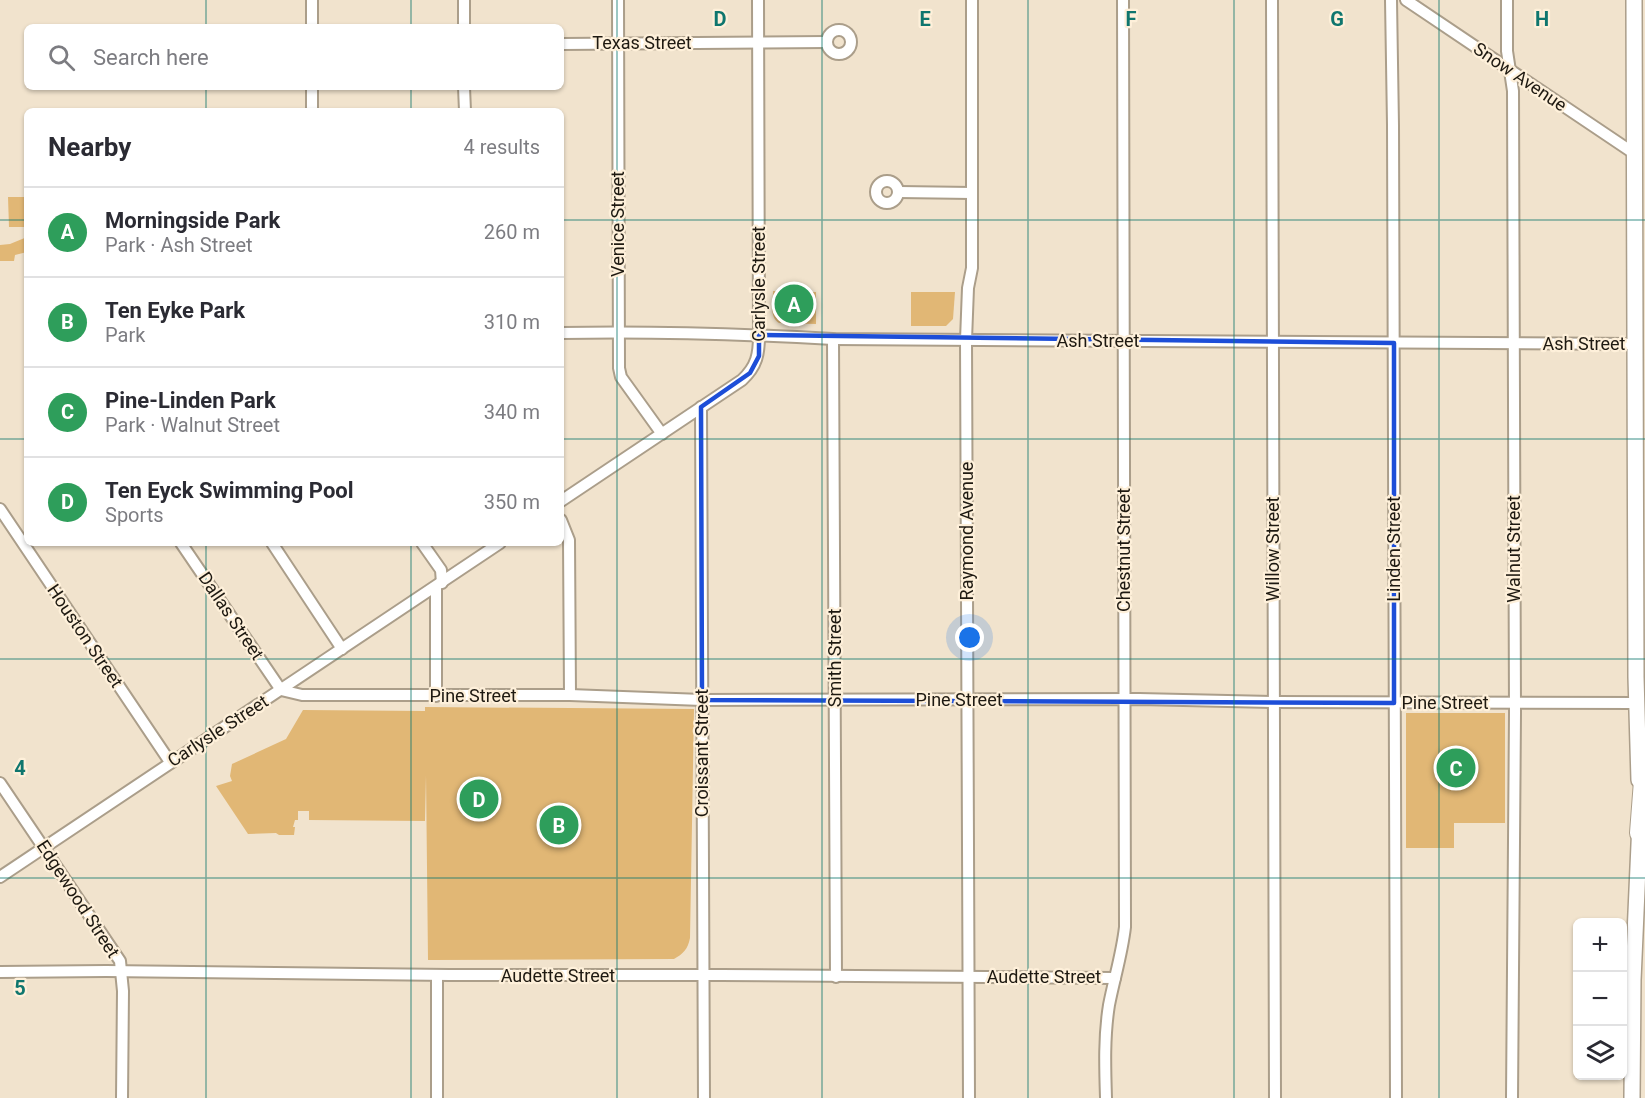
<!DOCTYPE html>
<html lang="en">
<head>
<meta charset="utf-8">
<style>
  body { margin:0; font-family:Roboto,sans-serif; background:#f7f7f7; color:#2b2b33 }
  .controls { position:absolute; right:18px; bottom:18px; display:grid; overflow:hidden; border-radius:9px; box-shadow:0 2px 4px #0004 }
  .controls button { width:54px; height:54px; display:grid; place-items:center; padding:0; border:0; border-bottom:2px solid #e1e1e2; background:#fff; color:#2b2b33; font:30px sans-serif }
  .you { position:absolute; left:970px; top:638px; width:21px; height:21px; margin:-15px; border:4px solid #fff; border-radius:50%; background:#1a73e8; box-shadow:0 0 0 9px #1a73e833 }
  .badge { display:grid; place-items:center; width:39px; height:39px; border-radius:50%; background:#583ab2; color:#fff; font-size:20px; font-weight:700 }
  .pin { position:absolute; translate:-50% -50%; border:3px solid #fff; box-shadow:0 2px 6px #0006 }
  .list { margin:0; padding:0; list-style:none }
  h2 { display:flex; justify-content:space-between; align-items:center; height:78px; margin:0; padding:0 24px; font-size:26px }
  h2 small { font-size:20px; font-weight:400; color:#7c7c81 }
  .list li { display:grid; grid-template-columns:39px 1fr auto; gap:18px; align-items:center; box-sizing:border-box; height:90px; padding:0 24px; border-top:2px solid #e1e1e2 }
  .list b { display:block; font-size:22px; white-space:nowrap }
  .list p { margin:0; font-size:20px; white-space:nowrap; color:#7c7c81 }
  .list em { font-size:20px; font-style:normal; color:#7c7c81 }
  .icon { flex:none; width:33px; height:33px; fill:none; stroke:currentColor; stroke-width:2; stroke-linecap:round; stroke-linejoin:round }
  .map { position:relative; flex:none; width:1645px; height:1098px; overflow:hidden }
  .search { position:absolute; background:#fff; box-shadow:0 2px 4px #0004; left:24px; top:24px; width:540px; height:66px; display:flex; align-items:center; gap:15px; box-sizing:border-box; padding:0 21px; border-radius:9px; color:#7c7c81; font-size:22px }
  .panel { position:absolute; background:#fff; box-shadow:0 2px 4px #0004; left:24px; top:108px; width:540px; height:438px; border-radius:9px }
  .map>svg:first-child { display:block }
  .green { fill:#e1b775 }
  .water { fill:#b78c42 }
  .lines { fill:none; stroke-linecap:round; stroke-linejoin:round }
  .street-casing { stroke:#ab9e8a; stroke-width:14 }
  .secondary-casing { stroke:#ab9e8a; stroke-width:18 }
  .highway-casing { stroke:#ab9e8a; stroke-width:22 }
  .street { stroke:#fff; stroke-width:10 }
  .secondary { stroke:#fff; stroke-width:15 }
  .highway { stroke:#fff; stroke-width:20 }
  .marked { fill:none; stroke:#1d4ed8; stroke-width:4.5; stroke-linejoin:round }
  .grid { fill:none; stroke:#0f766e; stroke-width:1.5; stroke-opacity:0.55 }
  .labels { text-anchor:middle; stroke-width:4.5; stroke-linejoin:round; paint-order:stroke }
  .street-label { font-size:18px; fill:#1e1911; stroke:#fef0da }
  .grid-label { font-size:20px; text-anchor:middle; font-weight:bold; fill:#0f766e; stroke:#fef0da; stroke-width:4.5; stroke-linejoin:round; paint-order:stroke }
</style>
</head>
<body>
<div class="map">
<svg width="1645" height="1098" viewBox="0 0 1645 1098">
  <rect width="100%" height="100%" fill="#f1e3cd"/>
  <g class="green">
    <path d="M8,197h19v30h-18z"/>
    <path d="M27,237v15l-12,3 -1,6h-14v-16l10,-1z"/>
    <path d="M773,291l43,1v32l-37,-1c-10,-6 -6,-21 -6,-32z"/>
    <path d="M911,292h44l-2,27 -7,7h-35z"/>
    <path d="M425,707l269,2 -4,229c-2,11 -7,16 -16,21l-246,1 -2,-185 -1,46 -116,-1v-9h-11v9h-3l-2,7h2l-1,8h-15l-3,-2 -28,1 -32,-48 16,-5 -2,-5 2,-12 54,-25 17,-29 122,1z"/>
    <path d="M1406,713h99v110h-51v25h-48z"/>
  </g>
  <rect class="water" x="462" y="791" width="34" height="15"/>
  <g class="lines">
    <defs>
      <g id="street">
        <path d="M312,0v27"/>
        <path d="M464,0v27"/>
        <path d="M618,0l1,368 2,9 41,57"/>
        <path d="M1272,0l3,1098"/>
        <path d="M1391,0l2,125 3,973"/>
        <path d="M1406,0l229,154"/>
        <path d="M1507,0v51l6,40 2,622 -3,385"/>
        <circle cx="839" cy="42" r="12"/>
        <path d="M561,44l266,-2"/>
        <path d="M312,87v24"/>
        <path d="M464,87l1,24"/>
        <circle cx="887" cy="192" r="11"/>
        <path d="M899,192l73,1"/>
        <path d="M561,333c91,-2 181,1 272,6l802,5"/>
        <path d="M833,339l3,638"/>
        <path d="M701,407l3,691"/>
        <path d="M561,501l181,-121c15,-14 17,-26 17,-45l-1,-335"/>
        <path d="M0,509l170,253"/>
        <path d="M561,520l8,20 1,155"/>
        <path d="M181,543l100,147 21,5h268l132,5 437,-1 135,3 363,1"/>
        <path d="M272,543l70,106"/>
        <path d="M422,543l19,27 1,13"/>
        <path d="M436,696v-109"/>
        <path d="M0,783l120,178 3,30 -1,107"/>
        <path d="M0,877l500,-334"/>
        <path d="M0,972l106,-1 343,4h272l394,3"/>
        <path d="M437,975v123"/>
        <path d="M969,1098l-3,-758 2,-52 4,-20v-268"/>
        <path d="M1106,1098c-1,-31 -2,-62 3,-93 5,-26 13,-51 16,-78l-2,-927"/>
      </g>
      <g id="secondary">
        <path d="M1634,0l2,677 3,103"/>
        <path d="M1632,1098l1,-118 7,-158"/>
      </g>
      <path id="highway" d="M1640,833l5,-65"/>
    </defs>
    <use href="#street" class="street-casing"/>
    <use href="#secondary" class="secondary-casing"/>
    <use href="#highway" class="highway-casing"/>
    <use href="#street" class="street"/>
    <use href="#secondary" class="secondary"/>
    <use href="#highway" class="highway"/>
  </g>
  <path class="marked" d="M759,335l635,8v360l-692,-3 -1,-293 49,-34 9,-17z"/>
  <path class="grid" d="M206,0v27M411,0v27M617,0v1098M822,0v1098M1028,0v1098M1234,0v1098M1439,0v1098M206,87v24M411,87v24M0,220h27M561,220h1084M0,439h27M561,439h1084M206,543v555M411,543v555M0,659h1645M0,878h1645"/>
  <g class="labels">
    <g class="street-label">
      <text x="642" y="49">Texas Street</text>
      <text transform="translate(1520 77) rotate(34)" y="6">Snow Avenue</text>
      <text transform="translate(618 224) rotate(-90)" y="6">Venice Street</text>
      <text transform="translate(759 284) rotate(-90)" y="6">Carlysle Street</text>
      <text x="1098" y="347">Ash Street</text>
      <text x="1584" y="350">Ash Street</text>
      <text transform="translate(967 531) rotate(-90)" y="6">Raymond Avenue</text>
      <text transform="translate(1273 549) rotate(-90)" y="6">Willow Street</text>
      <text transform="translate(1394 549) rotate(-90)" y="6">Linden Street</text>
      <text transform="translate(1514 549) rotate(-90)" y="6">Walnut Street</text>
      <text transform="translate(1124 550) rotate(-90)" y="6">Chestnut Street</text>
      <text transform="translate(231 616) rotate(56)" y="6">Dallas Street</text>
      <text transform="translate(85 636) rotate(56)" y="6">Houston Street</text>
      <text transform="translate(835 658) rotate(-90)" y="6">Smith Street</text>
      <text x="473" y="702">Pine Street</text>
      <text x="959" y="706">Pine Street</text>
      <text x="1445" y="709">Pine Street</text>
      <text transform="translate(218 731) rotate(-33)" y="6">Carlysle Street</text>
      <text transform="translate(702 753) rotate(-90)" y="6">Croissant Street</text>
      <text transform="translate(78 899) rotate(57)" y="6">Edgewood Street</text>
      <text x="558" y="982">Audette Street</text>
      <text x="1044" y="983">Audette Street</text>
    </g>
  </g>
  <g class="grid-label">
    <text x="720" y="26">D</text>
    <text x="925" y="26">E</text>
    <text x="1131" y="26">F</text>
    <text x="1337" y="26">G</text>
    <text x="1542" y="26">H</text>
    <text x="20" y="775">4</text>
    <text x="20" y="995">5</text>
  </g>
</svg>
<div class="controls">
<button>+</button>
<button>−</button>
<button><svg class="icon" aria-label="layers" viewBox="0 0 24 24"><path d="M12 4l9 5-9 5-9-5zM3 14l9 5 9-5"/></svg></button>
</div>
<div class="you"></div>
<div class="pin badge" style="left:794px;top:304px;background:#2e9e5b">A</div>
<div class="pin badge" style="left:559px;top:825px;background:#2e9e5b">B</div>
<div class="pin badge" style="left:1456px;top:768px;background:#2e9e5b">C</div>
<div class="pin badge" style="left:479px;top:799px;background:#2e9e5b">D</div>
<div class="search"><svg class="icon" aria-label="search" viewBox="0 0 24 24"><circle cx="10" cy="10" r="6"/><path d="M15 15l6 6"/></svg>Search here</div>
<section class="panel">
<h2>Nearby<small>4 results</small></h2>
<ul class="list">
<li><span class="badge" style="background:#2e9e5b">A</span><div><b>Morningside Park</b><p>Park · Ash Street</p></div><em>260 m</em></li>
<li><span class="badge" style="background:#2e9e5b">B</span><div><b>Ten Eyke Park</b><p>Park</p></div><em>310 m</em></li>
<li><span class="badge" style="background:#2e9e5b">C</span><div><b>Pine-Linden Park</b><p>Park · Walnut Street</p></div><em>340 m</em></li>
<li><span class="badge" style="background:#2e9e5b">D</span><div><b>Ten Eyck Swimming Pool</b><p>Sports</p></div><em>350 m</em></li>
</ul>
</section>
</div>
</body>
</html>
